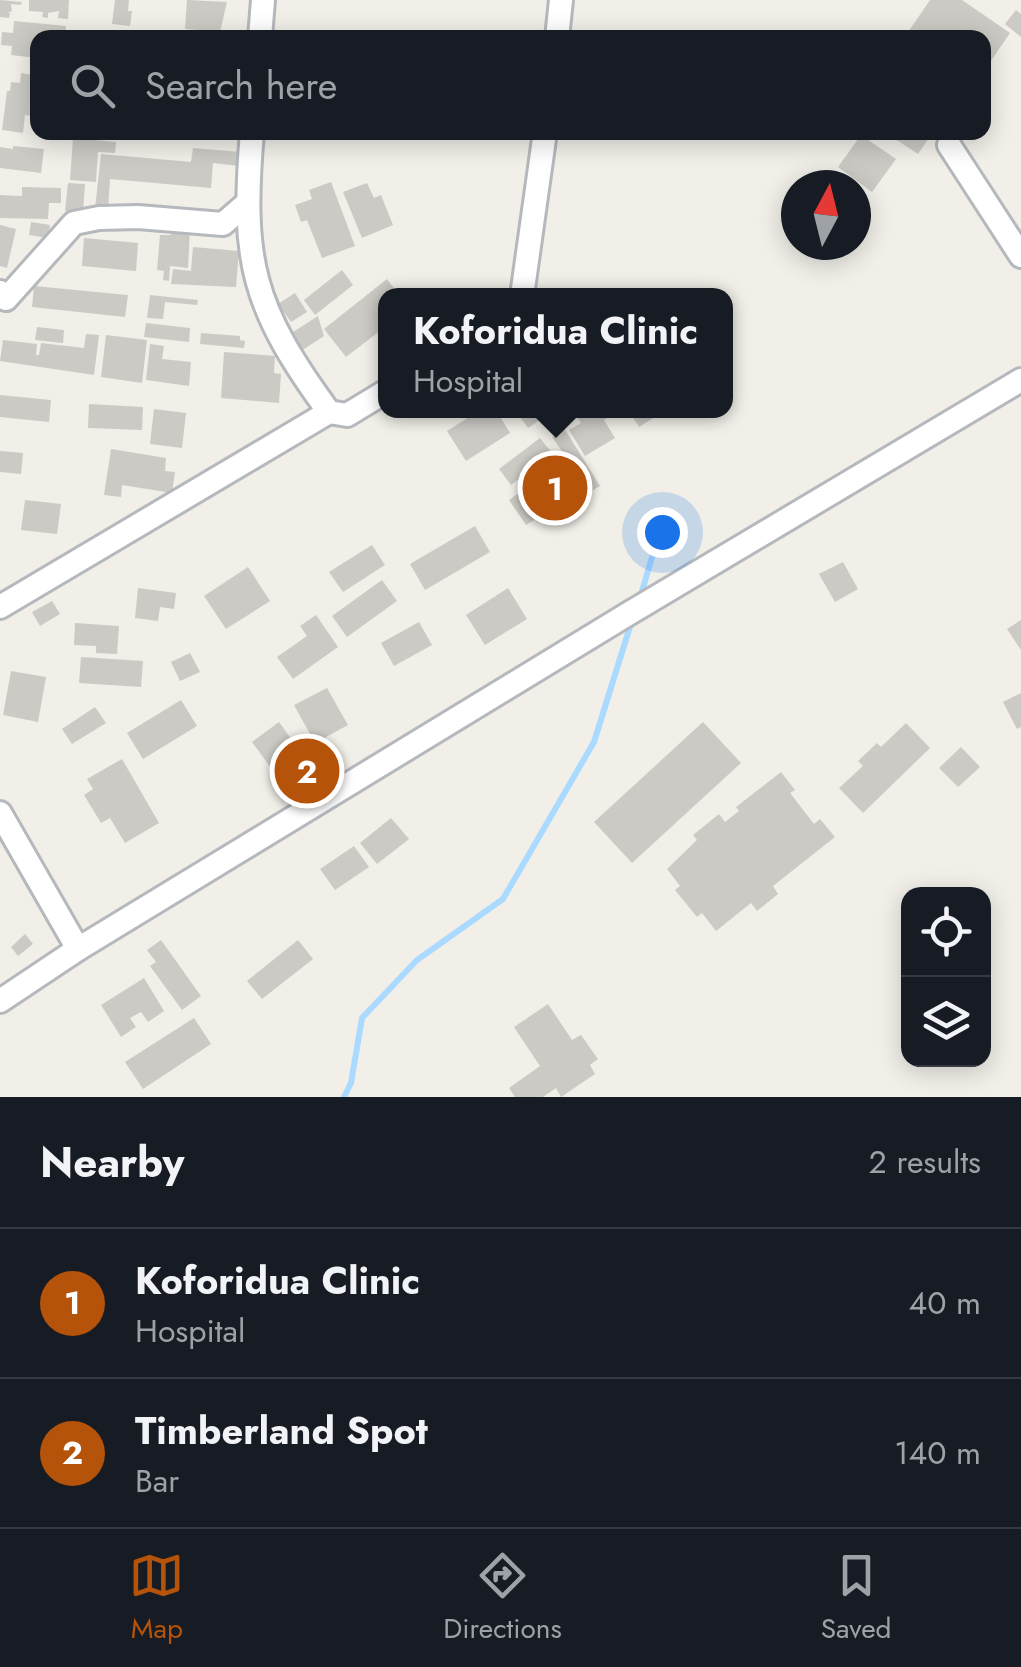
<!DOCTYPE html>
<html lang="en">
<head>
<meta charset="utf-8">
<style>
  body { margin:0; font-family:Jost,sans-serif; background:#20242c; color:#f1f3f6 }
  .controls { position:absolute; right:30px; bottom:30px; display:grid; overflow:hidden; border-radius:20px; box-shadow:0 5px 25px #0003 }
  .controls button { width:90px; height:90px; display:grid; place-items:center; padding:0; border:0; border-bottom:2px solid #363941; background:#171b24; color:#f1f3f6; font:50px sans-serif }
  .compass { position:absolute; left:781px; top:170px; width:90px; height:90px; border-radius:50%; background:#171b24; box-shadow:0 5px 25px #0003; rotate:7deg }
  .you { position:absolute; left:662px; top:532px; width:35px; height:35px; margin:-25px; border:8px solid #fff; border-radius:50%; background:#1a73e8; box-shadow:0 0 0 15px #1a73e833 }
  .badge { display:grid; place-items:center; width:65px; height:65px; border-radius:50%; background:#b45309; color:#fff; font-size:32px; font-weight:700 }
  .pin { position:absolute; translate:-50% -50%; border:5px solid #fff; box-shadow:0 2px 10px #0006 }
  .popup { position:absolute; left:378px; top:288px; width:355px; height:130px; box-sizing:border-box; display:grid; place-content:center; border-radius:20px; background:#171b24; filter:drop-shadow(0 2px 8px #0005); font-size:32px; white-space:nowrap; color:#9ea1a6 }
  .popup b { font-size:38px; color:#f1f3f6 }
  .popup::after { content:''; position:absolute; left:50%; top:100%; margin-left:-20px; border:20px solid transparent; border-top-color:#171b24 }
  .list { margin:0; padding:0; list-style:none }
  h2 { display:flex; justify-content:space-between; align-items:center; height:130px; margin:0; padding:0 40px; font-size:42px }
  h2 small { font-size:32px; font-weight:400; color:#9ea1a6 }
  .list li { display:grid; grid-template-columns:65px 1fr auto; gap:30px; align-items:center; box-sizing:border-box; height:150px; padding:0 40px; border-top:2px solid #363941 }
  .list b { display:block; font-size:38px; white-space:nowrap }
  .list p { margin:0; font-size:32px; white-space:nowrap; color:#9ea1a6 }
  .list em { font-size:32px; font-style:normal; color:#9ea1a6 }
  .icon { flex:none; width:55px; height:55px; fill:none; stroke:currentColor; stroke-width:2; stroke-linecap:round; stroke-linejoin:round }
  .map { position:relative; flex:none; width:1021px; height:1097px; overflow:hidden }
  .search { position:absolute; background:#171b24; box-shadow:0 5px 25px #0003; left:30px; right:30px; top:30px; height:110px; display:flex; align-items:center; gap:25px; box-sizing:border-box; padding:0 35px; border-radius:20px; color:#9ea1a6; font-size:38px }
  .sheet { height:430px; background:#171b24 }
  nav { display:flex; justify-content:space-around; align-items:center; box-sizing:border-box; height:140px; border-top:2px solid #363941; background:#171b24; font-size:28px; color:#9ea1a6 }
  nav a { display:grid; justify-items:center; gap:5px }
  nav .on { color:#b45309 }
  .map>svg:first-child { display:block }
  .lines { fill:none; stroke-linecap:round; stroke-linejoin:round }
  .stream { stroke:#aadaff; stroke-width:6 }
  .building { fill:#cccac5 }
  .street-casing { stroke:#b5b8bc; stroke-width:28 }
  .street { stroke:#fff; stroke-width:22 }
</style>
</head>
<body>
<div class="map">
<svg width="1021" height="1097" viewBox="0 0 1021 1097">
  <rect width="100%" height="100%" fill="#f1efe8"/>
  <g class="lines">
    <g class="stream">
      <path d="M639,601l14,-47"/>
      <path d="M344,1097l7,-14 11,-65 55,-58 86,-61 91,-157 39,-125"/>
    </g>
  </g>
  <g class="building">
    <path d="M0,0l22,2 -1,3 -10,-1 1,7 -5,2h3l-1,5 -9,-1z"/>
    <path d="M29,0h40l-1,19 -10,-1 1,-7 -11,2v5l-6,-1 1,-5 -14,-1z"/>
    <path d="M115,0h14l-1,11h4l-2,15 -18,-2z"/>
    <path d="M187,0l40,2 -7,30 -35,-3z"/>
    <path d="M930,0h32l48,33 -26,38v-33h-80z"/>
    <path d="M1016,10l5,4v23l-16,-13z"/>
    <path d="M14,21l52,5 -1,12h-27v20l-27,-3 1,-9 -11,-1 1,-13 11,1z"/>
    <path d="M21,73l13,2 -1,41 -8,-1 -2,18 -21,-3 5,-39h3l1,-9 9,1z"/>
    <path d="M895,132h38l-15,22 -26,-17z"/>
    <path d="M861,135l35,24 -24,33 -34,-25z"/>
    <path d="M73,138l43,4 -1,11 -17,-1 -2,30 -26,-2z"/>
    <path d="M13,146l31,3 -3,24 -41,-5v-21l13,2z"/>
    <path d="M193,148l47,4 -1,14 -26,-3 -2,25 -101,-9 -2,31 -13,-1 6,-55 90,8z"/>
    <path d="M331,182l24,64 -33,12 -15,-38 -6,2 -6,-17 17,-6 -3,-9z"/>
    <path d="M68,183l17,1 -2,29 -18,-2z"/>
    <path d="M367,183l7,15 7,-3 12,30 -31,13 -19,-46z"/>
    <path d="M22,187l39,1v15h-12l-1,16 -48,-1v-23l22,1z"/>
    <path d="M31,222l19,3 -2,13 -19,-3z"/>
    <path d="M0,225l16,4 -9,39 -7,-2z"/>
    <path d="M172,228l18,1 -2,39 -18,-2 -1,15 -6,-1 1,-9 -7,-1 3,-35h11z"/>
    <path d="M84,238l54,5 -2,28 -54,-5z"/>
    <path d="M193,247l46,4 -3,36 -65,-3 2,-15 18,2z"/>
    <path d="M342,270l11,15 -38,30 -11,-15z"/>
    <path d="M387,279l13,17h-15v31l-39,30 -22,-28z"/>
    <path d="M34,286l94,9 -3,22 -93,-10z"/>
    <path d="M295,293l12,19 -16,10 -13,-18z"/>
    <path d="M150,295l48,5 -1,5 -32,-3 -2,17 -16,-1z"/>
    <path d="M318,316l6,20 -23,15 -11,-17z"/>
    <path d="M146,323l44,5 -1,14 -45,-5z"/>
    <path d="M37,327l27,3 -1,13 -28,-3z"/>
    <path d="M201,333l39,3v4l5,1 -1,7 -44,-4z"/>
    <path d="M86,334l13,1 -5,40 -94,-14 3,-21 34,4 -1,11h3l2,-12 43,5z"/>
    <path d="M106,335l41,5 -5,43 -41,-6z"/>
    <path d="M150,344l14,2 -2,13 29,3 -2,24 -43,-6z"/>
    <path d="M224,352l51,4 -1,17 7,1 -2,29 -58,-5z"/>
    <path d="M0,395l51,5 -2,22 -49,-5z"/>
    <path d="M89,404l54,3 -1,23 -54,-2z"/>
    <path d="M154,409l32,4 -4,35 -32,-4z"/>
    <path d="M480,410h16l14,23 -44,28 -19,-30z"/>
    <path d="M515,410h33l2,3 -22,15z"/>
    <path d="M583,410h35l-14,10 11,18 -30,18 -16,-26 12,-7 -5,-8z"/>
    <path d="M628,410h23l4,7 -16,10z"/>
    <path d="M564,428l36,58 -10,6 -38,-55z"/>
    <path d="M540,438l12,15 -41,32 -12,-16z"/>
    <path d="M111,449l55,9 -1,13 10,1 -3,21 -50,-8 -1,12 -17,-2z"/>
    <path d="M0,451l23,2 -2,21 -21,-2z"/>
    <path d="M560,464l20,28 -54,33 -17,-25z"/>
    <path d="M25,500l36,4 -4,30 -36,-4z"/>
    <path d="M475,526l15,26 -65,38 -15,-26z"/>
    <path d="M372,545l13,20 -42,27 -14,-20z"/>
    <path d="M843,562l15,27 -23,13 -16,-28z"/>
    <path d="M248,567l22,34 -44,28 -22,-33z"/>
    <path d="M382,580l15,21 -50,36 -15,-21z"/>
    <path d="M138,588l38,5 -2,16 -14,-2 -2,14 -23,-3z"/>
    <path d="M508,588l19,31 -42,26 -19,-30z"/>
    <path d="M52,601l8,13 -20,12 -8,-14z"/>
    <path d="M316,615l22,32 -45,32 -16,-22 30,-21 -7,-10z"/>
    <path d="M1021,620v30l-14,-21z"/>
    <path d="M419,622l13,23 -38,21 -13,-23z"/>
    <path d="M75,623l44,3 -2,28 -21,-1v-7l-22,-1z"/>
    <path d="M190,653l10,19 -20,9 -9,-19z"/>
    <path d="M81,657l62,4 -2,26 -62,-4z"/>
    <path d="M11,671l35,6 -8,45 -35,-7z"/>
    <path d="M327,688l21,37 -33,18 -21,-38z"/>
    <path d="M1021,693v34l-4,2 -14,-27z"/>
    <path d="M181,700l16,26 -54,33 -16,-26z"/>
    <path d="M95,707l11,16 -34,21 -10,-15z"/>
    <path d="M279,722l38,53 -27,19 -38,-52z"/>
    <path d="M703,722l38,41 -109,100 -38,-41z"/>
    <path d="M906,723l24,25 -67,65 -24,-25 24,-22 -5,-5 19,-18 4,4z"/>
    <path d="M961,747l19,20 -22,20 -19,-19z"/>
    <path d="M122,759l37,64 -34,20 -15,-25 -9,5 -17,-28 9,-6 -6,-10z"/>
    <path d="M781,772l14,18 -5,3 24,31 6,-5 15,18 -62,49 5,8 -21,17 -6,-8 -35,28 -14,-18 -5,4 -22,-27 5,-4 -13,-17 30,-29 -4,-5 26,-21 6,8 14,-11 -3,-4z"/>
    <path d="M391,818l18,21 -32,25 -17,-21z"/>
    <path d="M354,846l15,21 -34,23 -15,-21z"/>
    <path d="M25,934l8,10 -15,12 -7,-9z"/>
    <path d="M161,940l40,56 -19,14 -32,-44 6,-4 -9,-12z"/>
    <path d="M298,940l15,19 -51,40 -15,-18z"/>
    <path d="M144,978l20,33 -16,11 -7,-10 -11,6 6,9 -15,10 -20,-32z"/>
    <path d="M548,1004l24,36 9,-5 17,24 -8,6 5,9 -34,23 -5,-9 -13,9h-28l-6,-9 31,-22 -26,-39z"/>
    <path d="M194,1018l17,26 -68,45 -18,-27z"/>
  </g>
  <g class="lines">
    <defs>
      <g id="street">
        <path d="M260,38l3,-38"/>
        <path d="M557,38l4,-38"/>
        <path d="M252,132c-11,129 0,175 77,280l18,3 38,-23"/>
        <path d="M949,145l72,111"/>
        <path d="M0,292l6,7 68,-76 25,-5 39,-1 85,7 23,-20"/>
        <path d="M522,296l23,-164"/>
        <path d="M0,607l329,-195"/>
        <path d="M0,813l78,136"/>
        <path d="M0,1001l78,-52 550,-335 393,-234"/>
      </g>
    </defs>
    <use href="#street" class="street-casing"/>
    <use href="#street" class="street"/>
  </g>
</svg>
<div class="controls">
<button><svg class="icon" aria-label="locate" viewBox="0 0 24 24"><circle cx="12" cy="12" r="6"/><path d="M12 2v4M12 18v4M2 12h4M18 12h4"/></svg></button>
<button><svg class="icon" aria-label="layers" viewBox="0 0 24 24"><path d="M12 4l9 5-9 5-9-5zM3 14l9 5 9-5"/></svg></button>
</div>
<svg class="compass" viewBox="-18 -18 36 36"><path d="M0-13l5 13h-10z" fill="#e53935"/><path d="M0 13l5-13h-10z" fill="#9ea1a6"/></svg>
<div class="you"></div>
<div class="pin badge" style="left:555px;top:488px">1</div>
<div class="popup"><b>Koforidua Clinic</b>Hospital</div>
<div class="pin badge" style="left:307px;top:771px">2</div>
<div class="search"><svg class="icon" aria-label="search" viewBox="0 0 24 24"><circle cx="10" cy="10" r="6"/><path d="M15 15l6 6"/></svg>Search here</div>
</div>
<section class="sheet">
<h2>Nearby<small>2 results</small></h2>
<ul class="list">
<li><span class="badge">1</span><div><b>Koforidua Clinic</b><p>Hospital</p></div><em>40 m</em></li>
<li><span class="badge">2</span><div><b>Timberland Spot</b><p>Bar</p></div><em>140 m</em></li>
</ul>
</section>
<nav>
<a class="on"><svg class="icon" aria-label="map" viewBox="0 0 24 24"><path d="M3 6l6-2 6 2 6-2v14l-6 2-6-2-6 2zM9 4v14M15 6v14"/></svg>Map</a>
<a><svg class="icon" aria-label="directions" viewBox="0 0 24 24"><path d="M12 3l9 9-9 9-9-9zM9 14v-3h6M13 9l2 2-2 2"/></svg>Directions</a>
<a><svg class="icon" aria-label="saved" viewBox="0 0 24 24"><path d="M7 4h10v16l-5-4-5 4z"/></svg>Saved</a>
</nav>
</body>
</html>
